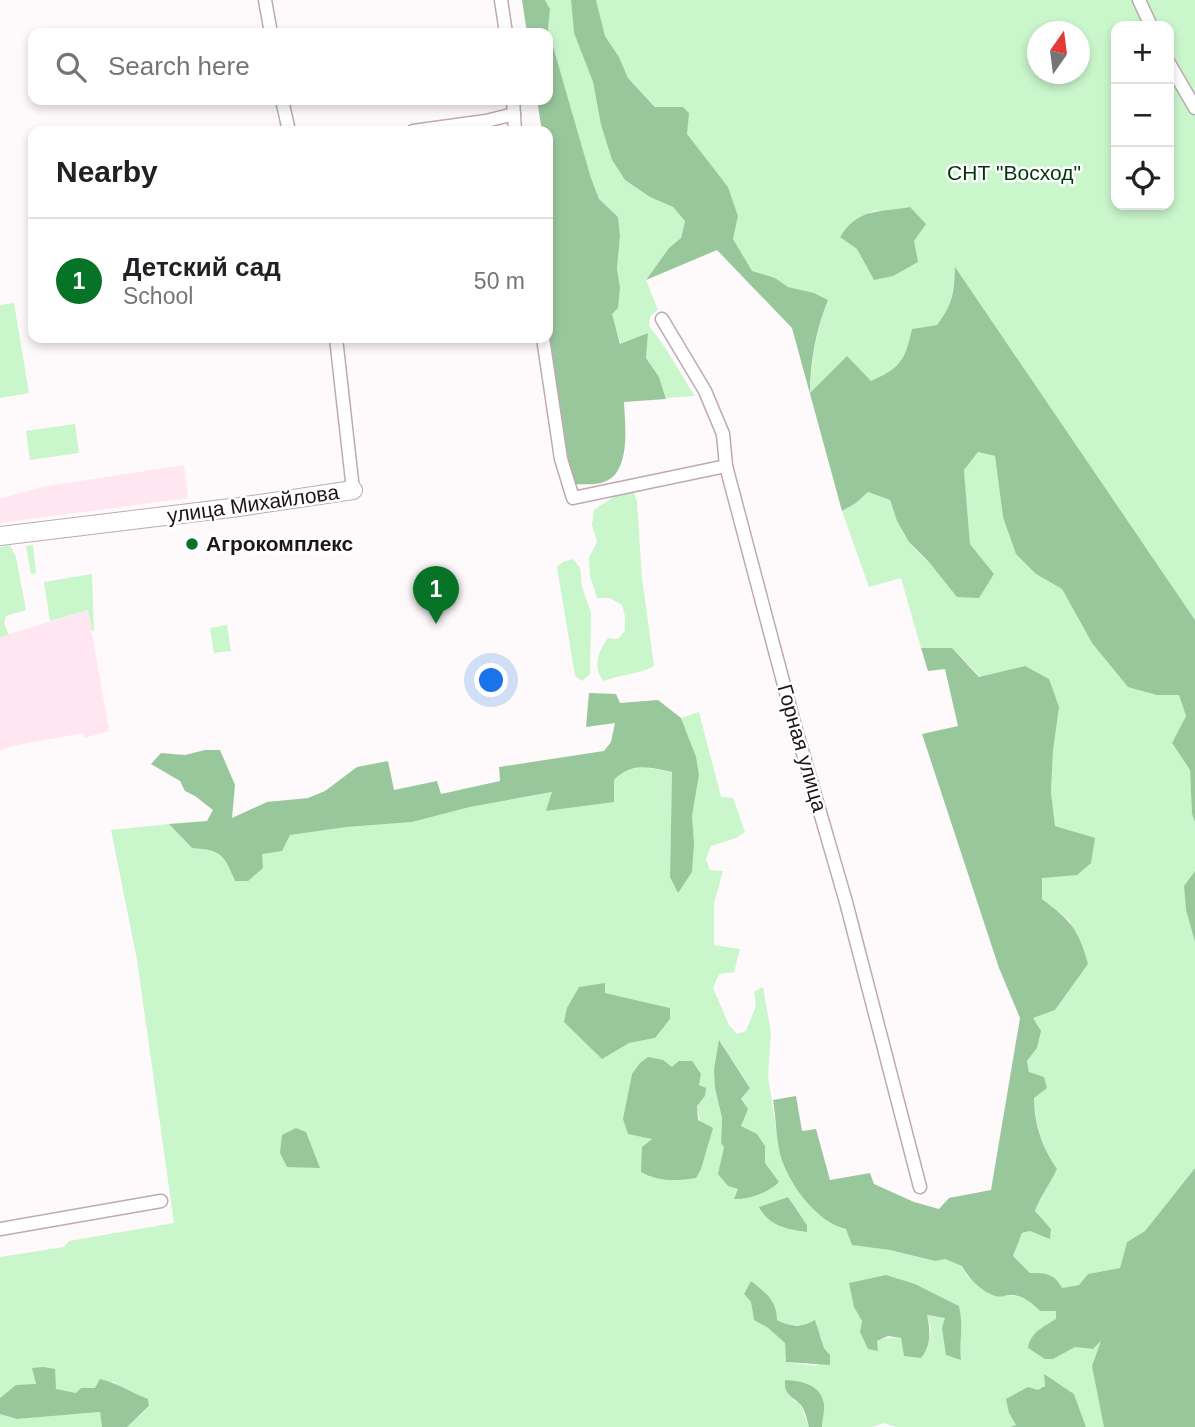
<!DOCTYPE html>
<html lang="en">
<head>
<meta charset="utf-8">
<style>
  body { margin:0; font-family:Helvetica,sans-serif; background:#f2f2f2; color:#202124 }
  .controls { position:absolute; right:21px; top:21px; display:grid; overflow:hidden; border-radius:14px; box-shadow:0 4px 10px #0003 }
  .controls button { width:63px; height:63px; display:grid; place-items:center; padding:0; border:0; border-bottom:2px solid #e0e0e0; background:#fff; color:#202124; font:35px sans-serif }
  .compass { position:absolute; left:1027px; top:21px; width:63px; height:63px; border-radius:50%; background:#fff; box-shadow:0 4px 10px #0003; rotate:14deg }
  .you { position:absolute; left:492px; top:681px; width:24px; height:24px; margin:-18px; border:5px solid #fff; border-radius:50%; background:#1a73e8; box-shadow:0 0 0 10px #1a73e833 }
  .badge { display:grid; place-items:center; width:46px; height:46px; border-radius:50%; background:#067326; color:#fff; font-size:23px; font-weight:700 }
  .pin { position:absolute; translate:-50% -58px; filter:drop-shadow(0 2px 4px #0008) }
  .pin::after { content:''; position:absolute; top:37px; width:24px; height:21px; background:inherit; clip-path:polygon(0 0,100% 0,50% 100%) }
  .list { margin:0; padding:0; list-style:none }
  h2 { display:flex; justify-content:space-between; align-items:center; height:91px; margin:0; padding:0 28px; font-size:30px }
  h2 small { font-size:23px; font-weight:400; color:#757577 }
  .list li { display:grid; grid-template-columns:46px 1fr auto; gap:21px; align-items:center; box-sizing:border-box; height:126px; padding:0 28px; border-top:2px solid #e0e0e0 }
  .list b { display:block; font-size:26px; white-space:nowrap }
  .list p { margin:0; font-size:23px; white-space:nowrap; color:#757577 }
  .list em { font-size:23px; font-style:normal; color:#757577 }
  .icon { flex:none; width:38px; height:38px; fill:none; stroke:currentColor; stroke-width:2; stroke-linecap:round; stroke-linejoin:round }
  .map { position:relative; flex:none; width:1195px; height:1427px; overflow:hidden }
  .search { position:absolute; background:#fff; box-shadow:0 4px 10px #0003; left:28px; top:28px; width:525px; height:77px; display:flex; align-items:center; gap:18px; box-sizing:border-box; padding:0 24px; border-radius:14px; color:#757577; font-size:26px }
  .panel { position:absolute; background:#fff; box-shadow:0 4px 10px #0003; left:28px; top:126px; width:525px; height:217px; border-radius:14px }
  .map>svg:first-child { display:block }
  .built { fill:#ffe6f1 }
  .green { fill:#caf6cc; fill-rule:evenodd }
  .forest { fill:#99c79c }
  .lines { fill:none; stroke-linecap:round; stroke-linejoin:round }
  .street-casing { stroke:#bfa9b3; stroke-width:15 }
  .secondary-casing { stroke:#bfa9b3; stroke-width:20 }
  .street { stroke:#fff; stroke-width:12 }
  .secondary { stroke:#fff; stroke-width:18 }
  .poi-dot { fill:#067326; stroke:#fff; stroke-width:2.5 }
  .labels { text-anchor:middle; stroke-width:5; stroke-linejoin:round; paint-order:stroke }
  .park-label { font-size:21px; fill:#01360d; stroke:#fff }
  .street-label { font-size:21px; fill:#1e1619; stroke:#fff }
  .poi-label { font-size:21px; font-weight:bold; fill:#1e1619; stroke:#fff; text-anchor:start }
</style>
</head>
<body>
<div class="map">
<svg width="1195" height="1427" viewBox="0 0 1195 1427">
  <rect width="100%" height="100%" fill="#fef9fb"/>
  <g class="built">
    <path d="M184,465l4,33 -188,25v-24l42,-12z"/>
    <path d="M88,610l21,121 -25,7 -1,-5 -71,13 -12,5v-114z"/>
  </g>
  <g class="green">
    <path d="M545,0h26l3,33 19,49 8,43 11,35 13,20 25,17 23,10 12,13 -4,18 -12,10 -23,32 12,30 -8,6 -1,10c18,21 30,46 46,70l-29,2 -7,-21 -13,-19 2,-25 -27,11 -10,-30 9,-27 -3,-18 3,-33 -2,-19 -19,-18 -8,-21 -43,-149 2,-20z"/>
    <path d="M596,0h599v620l-239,-351c-5,26 -1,33 -19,56l-25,4c-3,14 -6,29 -17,40 -16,16 -63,20 -85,25 1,-33 6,-63 18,-94l-14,-7 -26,-6 -13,-9 -23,-6 -19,-33 5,-23 -10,-29 -42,-53 -3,-27h-27l-28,-29 -9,-21 -14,-21zM1116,26h53v179h-53zM1038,32h42v42h-42zM910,207l4,34 -40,39 -17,-31 -17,-13 34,-26 12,2z"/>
    <path d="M14,303l15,90 -29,5v-93z"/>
    <path d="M75,424l4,29 -49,7 -4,-29z"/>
    <path d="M978,452l17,4 8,61 33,57 26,15 30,54 65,52 22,-1 7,22 -14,27 18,27 2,44 3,8v49l-11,15 2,24 9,32v226l-50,63 -18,11 -7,26 -32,6 -9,11 -17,3 -32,-15 -17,-17 9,-23 8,-2 20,7 1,-9 -16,-17c6,-17 15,-28 22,-43 -24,-32 -22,-71 -30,-108l10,-13 -5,-30 23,-8 33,-46 -19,-44 -27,-21v-21l53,-39 -40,-13 -4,-34 2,-42 -101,-102h-31l-20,-70 -32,9 -27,-76 14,-8 12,-11 22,8c7,22 18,47 38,61 9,6 52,11 66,13l-24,-30 -6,-75z"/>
    <path d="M622,491h11l4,10 5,77 12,88c-16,9 -33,8 -50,15 -12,-12 -6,-30 4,-43l10,1 7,-8v-15l-3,-11 -12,-7h-13l-7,-22 -1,-18 8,-16 -5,-17 2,-15z"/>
    <path d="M10,545l6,12 10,53 -20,6 -2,7 5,12 -9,2v-90z"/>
    <path d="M33,545l3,28 -5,1 -5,-28z"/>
    <path d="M573,559l7,9 2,19 9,26 -1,61 -8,7 -7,-5 -18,-109 6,-5z"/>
    <path d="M92,574l2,57h-2l-4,-21 -38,11 -6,-39z"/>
    <path d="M227,625l4,26 -17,2 -4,-25z"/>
    <path d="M699,712l22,85 12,1 12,34 -9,6 -25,8 -5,13 4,11 13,1 -9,32v42l26,4 -6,23 -15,2 -6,14 16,37 8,9 9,-3 10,-25 -2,-14 9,-5 8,46 -3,43 12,78 66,75 7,16 37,5 44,11 11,-2 17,7 5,10 30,21c20,-3 28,-2 43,14h16v8l-17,10 14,30 22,-12 17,2 10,-10 2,88h-18l-12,-33 -30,-19 1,11 -36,27 7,12 -6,2h-114l-13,-4 -10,4h-51l2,-24 -33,-4 9,5 9,23h-682l22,-20 -1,-8 -24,-9 -11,-8 -18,6h-14l-5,6 -21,-5 -1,-11 -21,-10 3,17 -20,1 -16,12v-141l64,-10 5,-6 105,-18 -37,-263 -26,-130 58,-6 23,24c30,2 32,7 43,33l27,-28 28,-18 57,-8 65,-5 58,-15 83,-15 -6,19 66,-9 1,-22 9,-10 21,-3 28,5 -2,105 24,-35 -2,-26 7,-41 -18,-57zM605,984v9l65,15 -15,30 -26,5 -50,-56zM720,1041l30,46 -9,13v26l24,37v29h-6l-39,-26 4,-19 -3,-4 1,-25 -7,-30zM672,1067l27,18 6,11 -8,10c1,13 13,38 8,49 -4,9 -16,18 -23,25l-32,-3 -7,-12 -1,-18 10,-8 -17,-5 -5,-48 2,-12zM788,1197l19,28 -47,-17zM864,1280l51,4 44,22c5,21 0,33 2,53l-15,-4v-37l-20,-3 5,13 -4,22c-18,-9 -30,-17 -50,-9l-17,-9 2,-11 -13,-38zM752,1281l25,39 11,5h17l15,9 4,14 6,7 -14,11 -30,-4 -1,-19 -18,-17 -13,-6 -3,-18 -7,-8z"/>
    <path d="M100,1412l2,15h-102v-13l17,5z"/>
  </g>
  <g class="forest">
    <path d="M522,0h23l5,9 -2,20 43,149 8,21 19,18 2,19 -3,33 3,18 -2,21 -6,6 8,30 28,-11 -2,25 13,19 7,22 -42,3c1,23 8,74 -23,81 -8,2 -19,1 -28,1l-6,-17 -19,-129v-207h-6l-5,-31h11v-67h-21z"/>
    <path d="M571,0h25l9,36 14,21 9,21 27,29h28l6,6 -2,21 41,53 10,29 -5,23 19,32 23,7 13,9 26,6 14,7c-12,30 -18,61 -18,93l37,-37 24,25c30,-13 34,-21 41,-52l25,-4c16,-21 17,-32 18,-58l240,353v202l-3,-8 -2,-44 -18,-27 14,-27 -7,-21h-22l-29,-8 -36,-44 -30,-54 -26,-15 -20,-20 -13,-37 -8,-61 -17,-4 -14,18 6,74 24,30 -15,24 -22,-1 -28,-35 -20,-20 -12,-21 -7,-21 -22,-8 -12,11 -14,8 -50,-183 -75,-78 -71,30 23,-32 12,-10 4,-17 -12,-14 -23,-10 -25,-17 -13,-20 -11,-35 -8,-43 -19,-49z"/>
    <path d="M910,207l16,17 -12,17 4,21 -25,14 -19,4 -17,-31 -17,-12c19,-30 39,-24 70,-30z"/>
    <path d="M921,648h31l27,29 46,-11 24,13 10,28 -6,43 -2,42 4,34 40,12 -4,25 -14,12 -35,3v21c29,22 36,29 46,65l-33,46 -22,8 8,13 -4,17 -10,13 2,11 15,5 3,11 -13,10c0,25 8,50 23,71 -7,15 -16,26 -22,42l16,18 -1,10 -20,-8 -8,2 -9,23 17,17c15,0 24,0 32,15l17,-3 9,-11 32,-6 7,-26 18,-11 50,-63v259h-91l-12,-61 9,-25 -8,8 -18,-2 -22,12h-8l-17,-11c2,-15 16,-22 28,-29v-8h-16c-8,-8 -17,-16 -29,-16 -5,0 -11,3 -16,1 -14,-5 -26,-17 -33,-30l-17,-7 -10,2 -45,-11 -38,-5 -6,-16c-30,-7 -58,-46 -66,-75 -4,-17 -4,-37 -7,-54l23,-4 6,35 14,-2 14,51 40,-7 4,11 40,18 25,7 10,-11 42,-8 29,-172 -21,-50 -77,-234 36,-8 -13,-57 -17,2z"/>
    <path d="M589,693l27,1 4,9 38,-3 23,18 15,39 3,18 -7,41 2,26 -2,30 -14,21 -8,-16 2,-105c-23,-5 -41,-10 -58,8v22l-68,9 6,-19 -82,15 -58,15 -65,5 -57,8 -8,16 -20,3 1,14 -15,13h-13c-11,-26 -13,-31 -43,-33l-23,-24 38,-3 6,-11 -18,-14 -10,-5 -5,-10 -29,-17 10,-11 24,2 20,-5h15l15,35 -3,33 35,-16 41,-4 17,-7 32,-24 31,-6 6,29 43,-9 4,13 59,-13 -1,-14 105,-16 7,-9 4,-19 -29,4z"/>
    <path d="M1195,871v71l-9,-32 -2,-24z"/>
    <path d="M605,983v10l65,15v11l-15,19 -26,5 -27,16 -38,-37 3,-14 12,-21z"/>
    <path d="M719,1040l31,48 -9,11 7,10 -7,17 16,8 8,12v17l14,19c-9,10 -31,18 -45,17l4,-10 -10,-3 -10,-12 6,-27 -3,-4 1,-25 -7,-30 -1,-19z"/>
    <path d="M648,1057l15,3 9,7 7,-6h13l9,13 -2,11 7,3 -1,8 -8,10 1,14 15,8 -12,41 -5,9c-18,3 -38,4 -55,-6l1,-25 10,-8 -24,-5 -5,-15 9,-45 8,-11z"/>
    <path d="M296,1128l10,4 14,36 -33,-1 -7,-14 2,-18z"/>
    <path d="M788,1197l19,28v7c-20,-3 -38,-6 -48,-25z"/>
    <path d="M886,1275l29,9 44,22c5,21 0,34 2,54l-15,-5 -4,-27 3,-10 -18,-3c3,15 5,30 -6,43l-17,-2 -3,-18 -13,-2 -11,5 1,10 -10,-2 -8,-17 2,-11 -8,-14 -5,-24z"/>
    <path d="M751,1281c15,12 26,20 26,39 14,7 25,8 38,0l9,28 6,7v10l-44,-3 -1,-19 -18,-16 -13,-7 -3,-18 -7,-8z"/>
    <path d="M44,1367l11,2 1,20 20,4 5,-5h14l5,-9c17,4 32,14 48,20l1,7 -22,21h-25l-2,-15 -83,7 -17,-5v-16l16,-13 20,-1 -4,-16z"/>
    <path d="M1044,1374l30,20 12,33h-76l6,-2 -7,-12 -3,-14 22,-12 10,3 7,-4z"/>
    <path d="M785,1380c16,1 36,4 39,24 1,7 -2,16 -2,23h-13c-2,-7 -4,-18 -9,-23 -9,-9 -16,-9 -15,-24z"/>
  </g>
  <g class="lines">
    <defs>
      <g id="street">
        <path d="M265,0l6,33"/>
        <path d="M501,0l5,33"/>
        <path d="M1139,0l12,26"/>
        <path d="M1169,63l26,45"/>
        <path d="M282,100l7,31"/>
        <path d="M513,100l2,31"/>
        <path d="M413,131l73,-10 28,-7"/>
        <path d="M662,319l43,72 18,43 3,32 67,253 53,183 74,285"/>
        <path d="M336,338l17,152"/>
        <path d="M543,338l18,121 12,39 153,-32"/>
        <path d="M0,1229l161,-28"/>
      </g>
      <path id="secondary" d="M0,536l239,-29 114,-17"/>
    </defs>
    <use href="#street" class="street-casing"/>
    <use href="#secondary" class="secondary-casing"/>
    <use href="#street" class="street"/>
    <use href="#secondary" class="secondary"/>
  </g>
  <circle class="poi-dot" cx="192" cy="544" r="7"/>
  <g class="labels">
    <g class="park-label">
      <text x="1014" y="180">СНТ "Восход"</text>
    </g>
    <g class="street-label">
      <text transform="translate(253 504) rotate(-8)" y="7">улица Михайлова</text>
      <text transform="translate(802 748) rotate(74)" y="7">Горная улица</text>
    </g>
    <g class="poi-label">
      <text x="206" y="551">Агрокомплекс</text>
    </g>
  </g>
</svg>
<div class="controls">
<button>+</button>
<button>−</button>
<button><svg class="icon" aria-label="locate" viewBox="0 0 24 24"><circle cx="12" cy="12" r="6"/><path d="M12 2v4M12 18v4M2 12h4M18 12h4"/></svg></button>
</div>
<svg class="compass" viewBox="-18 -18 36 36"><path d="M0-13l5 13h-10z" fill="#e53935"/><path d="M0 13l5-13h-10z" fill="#757577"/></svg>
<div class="you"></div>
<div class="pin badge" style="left:436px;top:624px">1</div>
<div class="search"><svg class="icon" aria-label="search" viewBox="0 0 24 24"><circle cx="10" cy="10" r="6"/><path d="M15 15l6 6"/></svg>Search here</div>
<section class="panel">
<h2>Nearby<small></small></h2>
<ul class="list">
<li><span class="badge">1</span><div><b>Детский сад</b><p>School</p></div><em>50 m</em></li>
</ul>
</section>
</div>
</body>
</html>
